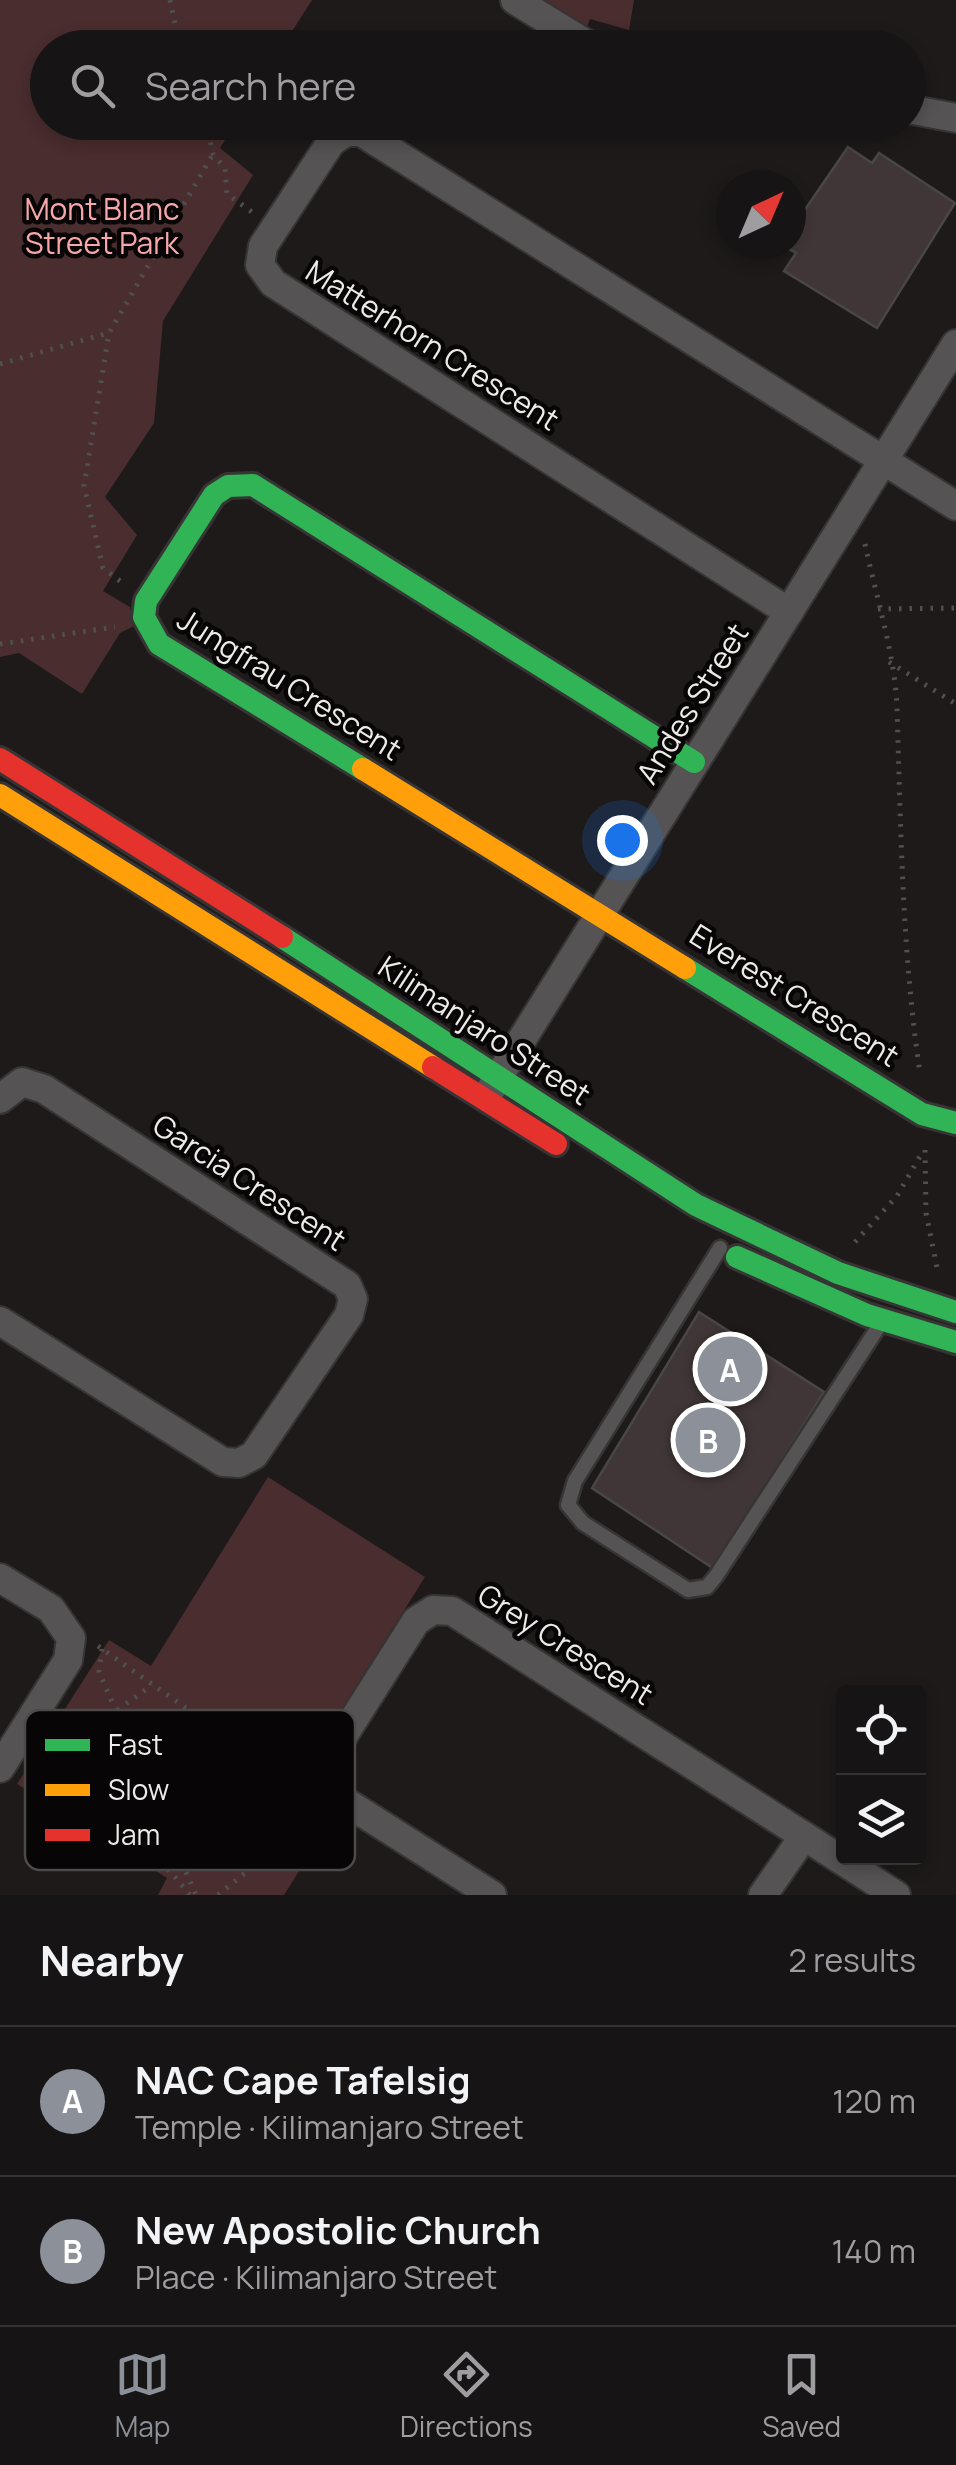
<!DOCTYPE html>
<html lang="en">
<head>
<meta charset="utf-8">
<style>
  body { margin:0; font-family:Manrope,sans-serif; background:#1f1d1d; color:#f1f3f6 }
  .controls { position:absolute; right:30px; bottom:30px; display:grid; overflow:hidden; border-radius:10px; box-shadow:0 5px 15px #0003 }
  .controls button { width:90px; height:90px; display:grid; place-items:center; padding:0; border:0; border-bottom:2px solid #353334; background:#161414; color:#f1f3f6; font:50px sans-serif }
  .compass { position:absolute; left:716px; top:170px; width:90px; height:90px; border-radius:50%; background:#161414; box-shadow:0 5px 15px #0003; rotate:44deg }
  .you { position:absolute; left:622px; top:840px; width:35px; height:35px; margin:-25px; border:8px solid #fff; border-radius:50%; background:#1a73e8; box-shadow:0 0 0 15px #1a73e833 }
  .badge { display:grid; place-items:center; width:65px; height:65px; border-radius:50%; background:#8c9099; color:#fff; font-size:32px; font-weight:700 }
  .pin { position:absolute; translate:-50% -50%; border:5px solid #fff; box-shadow:0 2px 10px #0006 }
  .list { margin:0; padding:0; list-style:none }
  h2 { display:flex; justify-content:space-between; align-items:center; height:130px; margin:0; padding:0 40px; font-size:42px }
  h2 small { font-size:32px; font-weight:400; color:#9e9ea0 }
  .list li { display:grid; grid-template-columns:65px 1fr auto; gap:30px; align-items:center; box-sizing:border-box; height:150px; padding:0 40px; border-top:2px solid #353334 }
  .list b { display:block; font-size:38px; white-space:nowrap }
  .list p { margin:0; font-size:32px; white-space:nowrap; color:#9e9ea0 }
  .list em { font-size:32px; font-style:normal; color:#9e9ea0 }
  .icon { flex:none; width:55px; height:55px; fill:none; stroke:currentColor; stroke-width:2; stroke-linecap:round; stroke-linejoin:round }
  .map { position:relative; flex:none; width:956px; height:1895px; overflow:hidden }
  .search { position:absolute; background:#161414; box-shadow:0 5px 15px #0003; left:30px; right:30px; top:30px; height:110px; display:flex; align-items:center; gap:25px; box-sizing:border-box; padding:0 35px; border-radius:55px; color:#9e9ea0; font-size:38px }
  .sheet { height:430px; background:#161414 }
  nav { display:flex; justify-content:space-around; align-items:center; box-sizing:border-box; height:140px; border-top:2px solid #353334; background:#161414; font-size:28px; color:#9e9ea0 }
  nav a { display:grid; justify-items:center; gap:5px }
  nav .on { color:#8c9099 }
  .map>svg:first-child { display:block }
  .green { fill:#4a2d2e }
  .building { fill:#403637; stroke:#494646; stroke-width:2.5 }
  .lines { fill:none; stroke-linecap:round; stroke-linejoin:round }
  .lane-casing { stroke:#363434; stroke-width:19 }
  .street-casing { stroke:#363434; stroke-width:32 }
  .fast-casing { stroke:#363434; stroke-width:28 }
  .slow-casing { stroke:#363434; stroke-width:28 }
  .jam-casing { stroke:#363434; stroke-width:28 }
  .path { stroke:#515050; stroke-width:5; stroke-dasharray:2.5 8; stroke-linecap:butt }
  .lane { stroke:#555353; stroke-width:14 }
  .street { stroke:#555353; stroke-width:28 }
  .fast { stroke:#30b455; stroke-width:22 }
  .slow { stroke:#ff9f0a; stroke-width:22 }
  .jam { stroke:#e5322d; stroke-width:22 }
  .labels { text-anchor:middle; stroke-width:9; stroke-linejoin:round; paint-order:stroke }
  .park-label { font-size:30px; fill:#f7a7a9; stroke:#070505 }
  .street-label { font-size:30px; fill:#efeaea; stroke:#070505 }
  .key { fill:#070505; stroke:#4d4a4a; stroke-width:2.5 }
  .key-label { font-size:28px; fill:#efeaea }
</style>
</head>
<body>
<div class="map">
<svg width="956" height="1895" viewBox="0 0 956 1895">
  <rect width="100%" height="100%" fill="#1e1a1a"/>
  <g class="green">
    <path d="M0,0h312l-30,47 -234,1v74l188,1 -16,25 33,27 -90,146 -9,102 -49,74 32,38 -34,56 27,16 4,19 -14,7 -38,61 -63,-41 -19,4z"/>
    <path d="M543,0h91l-5,30 -39,-11 -3,8z"/>
    <path d="M268,1477l157,100 -132,210 42,27 -51,81h-126l9,-17 -150,-94 92,-144 42,26z"/>
  </g>
  <g class="building">
    <path d="M848,147l24,16 7,-10 76,50 -78,125 -93,-57 12,-18 -14,-8h9v-38l11,7z"/>
    <path d="M699,1312l125,80 -110,177 -122,-81z"/>
  </g>
  <g class="lines">
    <defs>
      <path id="lane" d="M720,1248l-145,233 -7,24 15,18 105,67 19,-3 9,-11 165,-253"/>
      <g id="street">
        <path d="M515,0l78,48"/>
        <path d="M908,109l48,9"/>
        <path d="M789,612l-516,-329 -13,-18 3,-19 68,-104 15,-10h15l595,374"/>
        <path d="M491,1089l465,-745"/>
        <path d="M0,1099l22,-17 22,7 303,196 6,14 -4,16 -95,140 -15,8 -16,-1 -223,-141"/>
        <path d="M0,1578l51,31 20,29 -3,22 -68,108"/>
        <path d="M804,1836l92,59"/>
        <path d="M492,1895l-162,-103 -7,-15 3,-14 90,-142 17,-11 19,1 352,225 -41,59"/>
      </g>
      <g id="fast">
        <path d="M363,769l-204,-125 -15,-27 2,-16 68,-106 14,-9 25,-1 441,277"/>
        <path d="M282,937l414,268 142,68 118,39"/>
        <path d="M685,968l237,146 34,9"/>
        <path d="M737,1257l130,58 89,27"/>
      </g>
      <g id="slow">
        <path d="M363,769l322,199"/>
        <path d="M0,795l433,272"/>
      </g>
      <g id="jam">
        <path d="M0,759l282,178"/>
        <path d="M433,1067l123,77"/>
      </g>
    </defs>
    <use href="#lane" class="lane-casing"/>
    <use href="#street" class="street-casing"/>
    <use href="#fast" class="fast-casing"/>
    <use href="#slow" class="slow-casing"/>
    <use href="#jam" class="jam-casing"/>
    <g class="path">
      <path d="M170,0l10,48"/>
      <path d="M206,122l7,32 12,14 2,26 25,18"/>
      <path d="M0,364l108,-31"/>
      <path d="M865,544c11,53 30,110 32,164 4,123 5,243 23,365"/>
      <path d="M120,581l-17,-13 -19,-82 25,-153 104,-179"/>
      <path d="M878,609l78,-1"/>
      <path d="M0,644l115,-17"/>
      <path d="M889,662l67,42"/>
      <path d="M925,1150l1,63 11,55"/>
      <path d="M855,1242l42,-46 26,-45"/>
      <path d="M98,1646l122,86 74,41"/>
      <path d="M102,1649l-3,23 97,223"/>
      <path d="M33,1772l119,-87"/>
      <path d="M29,1774l142,98 19,23"/>
      <path d="M218,1895l99,-81"/>
    </g>
    <use href="#lane" class="lane"/>
    <use href="#street" class="street"/>
    <use href="#fast" class="fast"/>
    <use href="#slow" class="slow"/>
    <use href="#jam" class="jam"/>
  </g>
  <g class="labels">
    <g class="park-label">
      <text x="102" y="220">Mont Blanc<tspan x="102" dy="34">Street Park</tspan></text>
    </g>
    <g class="street-label">
      <text transform="translate(432 346) rotate(32)" y="10">Matterhorn Crescent</text>
      <text transform="translate(289 685) rotate(32)" y="10">Jungfrau Crescent</text>
      <text transform="translate(693 704) rotate(-58)" y="10">Andes Street</text>
      <text transform="translate(794 996) rotate(32)" y="10">Everest Crescent</text>
      <text transform="translate(484 1031) rotate(33)" y="10">Kilimanjaro Street</text>
      <text transform="translate(249 1183) rotate(33)" y="10">Garcia Crescent</text>
      <text transform="translate(565 1645) rotate(32)" y="10">Grey Crescent</text>
    </g>
  </g>
  <rect x="25" y="1710" width="330" height="160" rx="15" class="key"/>
  <rect x="45" y="1739" width="45" height="12" fill="#30b455"/>
  <rect x="45" y="1784" width="45" height="12" fill="#ff9f0a"/>
  <rect x="45" y="1829" width="45" height="12" fill="#e5322d"/>
  <g class="key-label">
    <text x="108" y="1755">Fast</text>
    <text x="108" y="1800">Slow</text>
    <text x="108" y="1845">Jam</text>
  </g>
</svg>
<div class="controls">
<button><svg class="icon" aria-label="locate" viewBox="0 0 24 24"><circle cx="12" cy="12" r="6"/><path d="M12 2v4M12 18v4M2 12h4M18 12h4"/></svg></button>
<button><svg class="icon" aria-label="layers" viewBox="0 0 24 24"><path d="M12 4l9 5-9 5-9-5zM3 14l9 5 9-5"/></svg></button>
</div>
<svg class="compass" viewBox="-18 -18 36 36"><path d="M0-13l5 13h-10z" fill="#e53935"/><path d="M0 13l5-13h-10z" fill="#9e9ea0"/></svg>
<div class="you"></div>
<div class="pin badge" style="left:730px;top:1369px">A</div>
<div class="pin badge" style="left:708px;top:1440px">B</div>
<div class="search"><svg class="icon" aria-label="search" viewBox="0 0 24 24"><circle cx="10" cy="10" r="6"/><path d="M15 15l6 6"/></svg>Search here</div>
</div>
<section class="sheet">
<h2>Nearby<small>2 results</small></h2>
<ul class="list">
<li><span class="badge">A</span><div><b>NAC Cape Tafelsig</b><p>Temple · Kilimanjaro Street</p></div><em>120 m</em></li>
<li><span class="badge">B</span><div><b>New Apostolic Church</b><p>Place · Kilimanjaro Street</p></div><em>140 m</em></li>
</ul>
</section>
<nav>
<a class="on"><svg class="icon" aria-label="map" viewBox="0 0 24 24"><path d="M3 6l6-2 6 2 6-2v14l-6 2-6-2-6 2zM9 4v14M15 6v14"/></svg>Map</a>
<a><svg class="icon" aria-label="directions" viewBox="0 0 24 24"><path d="M12 3l9 9-9 9-9-9zM9 14v-3h6M13 9l2 2-2 2"/></svg>Directions</a>
<a><svg class="icon" aria-label="saved" viewBox="0 0 24 24"><path d="M7 4h10v16l-5-4-5 4z"/></svg>Saved</a>
</nav>
</body>
</html>
